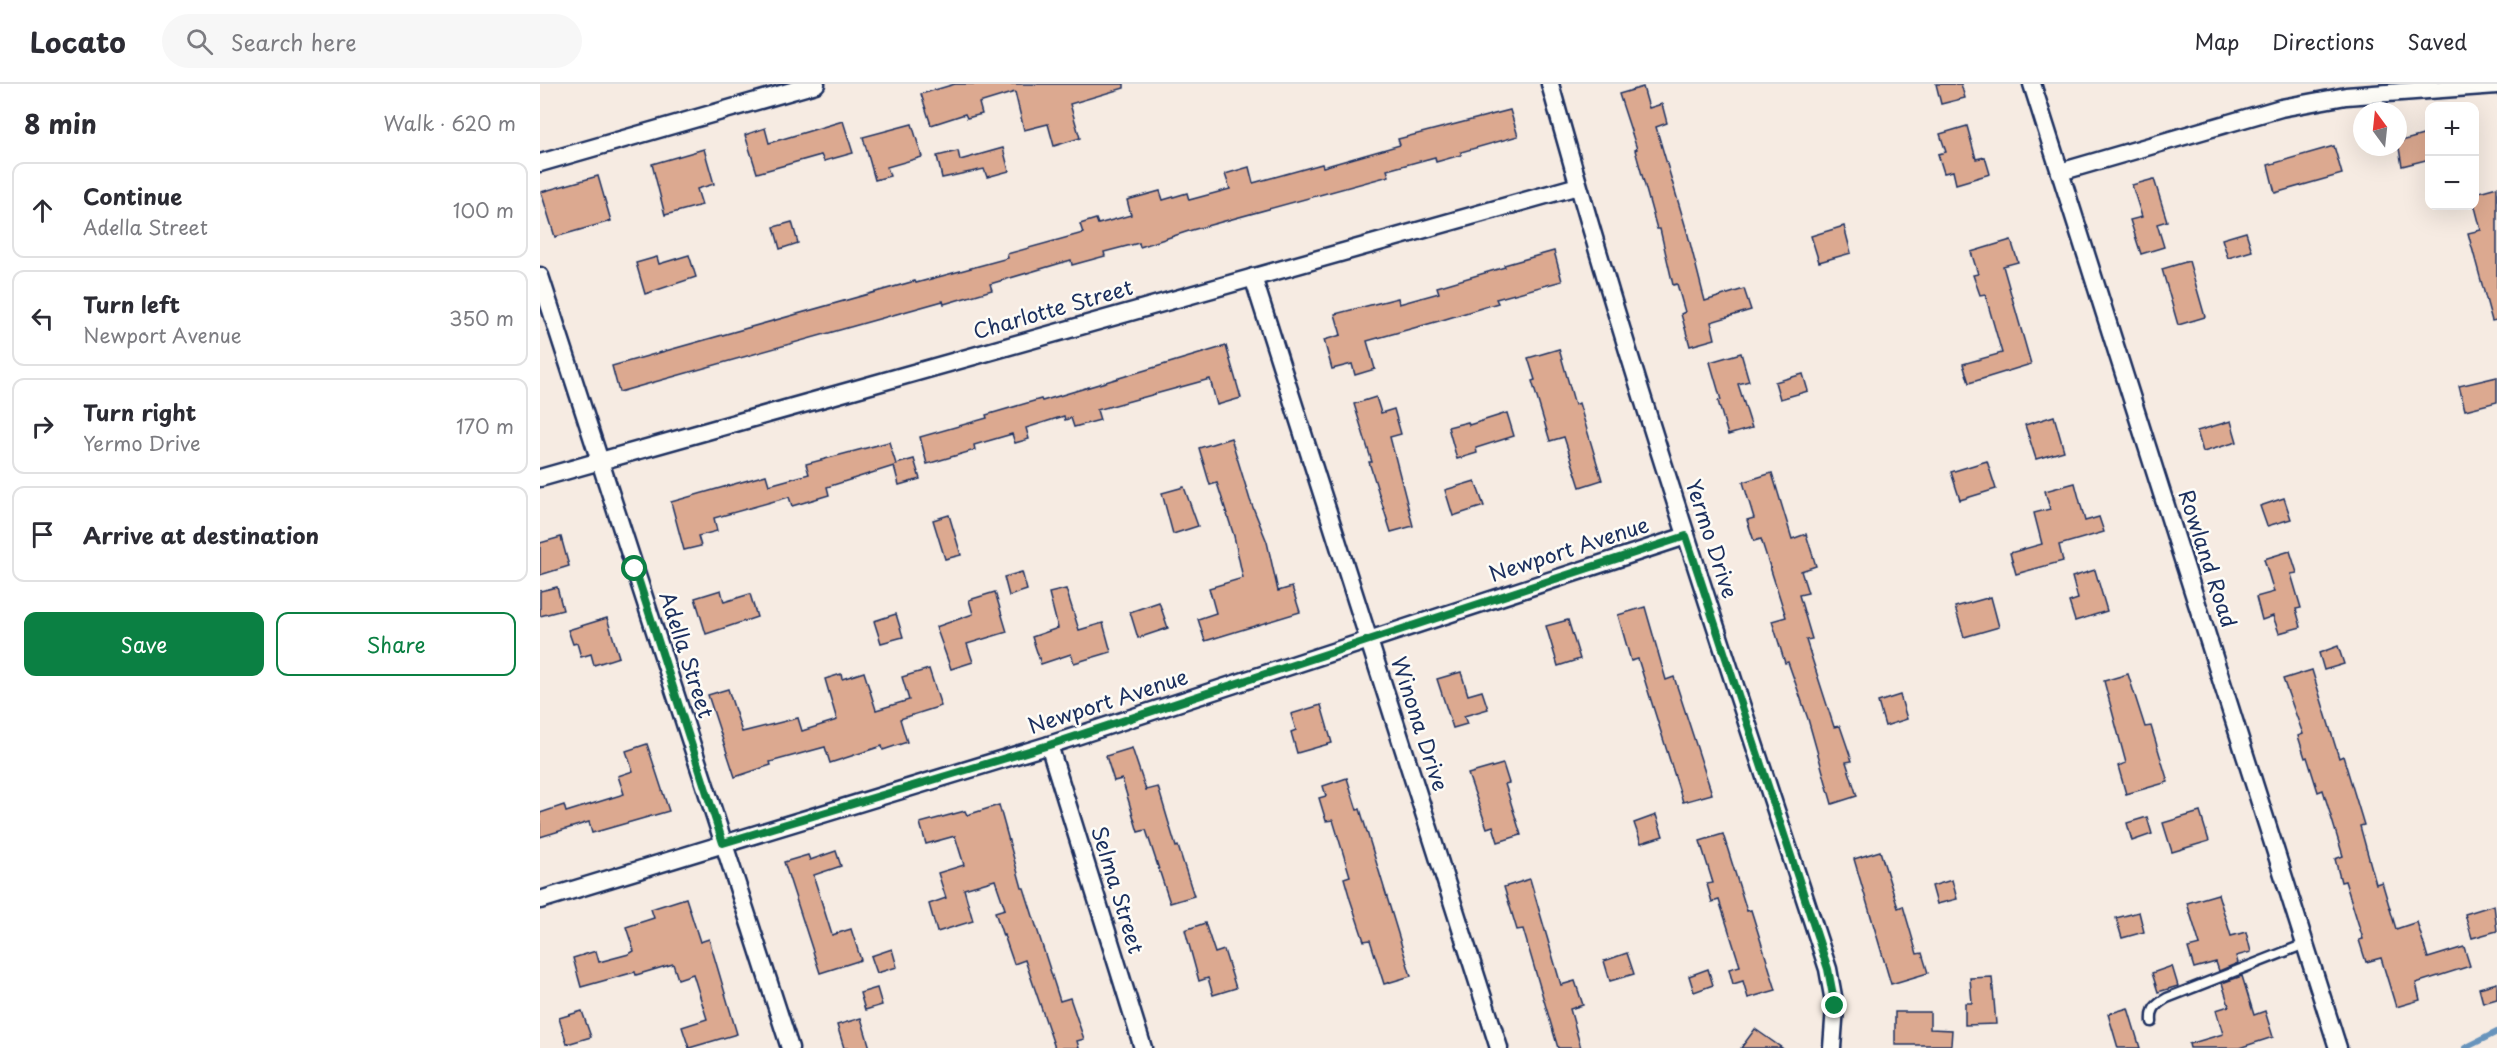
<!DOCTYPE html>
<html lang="en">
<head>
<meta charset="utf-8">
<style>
  body { margin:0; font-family:"Playpen Sans",sans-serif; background:#f7f7f7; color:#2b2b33 }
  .controls { position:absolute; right:18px; top:18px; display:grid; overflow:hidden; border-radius:12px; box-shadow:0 6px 24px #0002 }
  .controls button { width:54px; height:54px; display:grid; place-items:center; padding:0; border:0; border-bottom:2px solid #e1e1e2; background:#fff; color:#2b2b33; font:30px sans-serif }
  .compass { position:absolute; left:1813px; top:18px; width:54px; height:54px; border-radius:50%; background:#fff; box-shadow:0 6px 24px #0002; rotate:345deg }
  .stop { position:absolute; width:18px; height:18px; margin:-14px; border:4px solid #0b8043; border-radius:50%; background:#fff }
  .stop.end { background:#0b8043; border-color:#fff; box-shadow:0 2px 6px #0008 }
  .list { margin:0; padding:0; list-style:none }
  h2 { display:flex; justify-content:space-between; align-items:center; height:78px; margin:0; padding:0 24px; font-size:26px }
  h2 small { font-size:20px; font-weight:400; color:#7c7c81 }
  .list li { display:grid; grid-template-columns:39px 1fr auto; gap:18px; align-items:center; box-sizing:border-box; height:96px; margin:0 12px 12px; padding:0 12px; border:2px solid #e1e1e2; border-radius:12px }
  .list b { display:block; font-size:22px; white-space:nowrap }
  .list p { margin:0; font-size:20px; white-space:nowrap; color:#7c7c81 }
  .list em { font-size:20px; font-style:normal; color:#7c7c81 }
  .actions { display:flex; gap:12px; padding:18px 24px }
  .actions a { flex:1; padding:14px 0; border:2px solid #0b8043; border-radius:12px; text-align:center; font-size:21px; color:#0b8043 }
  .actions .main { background:#0b8043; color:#fff }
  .icon { flex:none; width:33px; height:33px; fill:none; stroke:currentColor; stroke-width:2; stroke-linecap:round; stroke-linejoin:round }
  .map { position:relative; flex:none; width:1957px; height:964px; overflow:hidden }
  header { display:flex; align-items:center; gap:36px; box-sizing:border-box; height:84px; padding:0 30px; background:#fff; border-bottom:2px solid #e1e1e2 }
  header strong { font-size:28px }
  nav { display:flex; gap:33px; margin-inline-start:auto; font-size:21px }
  .search { width:420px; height:54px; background:#f7f7f7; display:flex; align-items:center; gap:15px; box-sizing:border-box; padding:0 21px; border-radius:33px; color:#7c7c81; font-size:22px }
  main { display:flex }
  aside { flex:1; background:#fff }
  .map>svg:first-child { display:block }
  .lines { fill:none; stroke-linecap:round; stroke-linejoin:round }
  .stream { stroke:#6794bc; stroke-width:6 }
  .building { fill:#dca990; stroke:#1b2f5e; stroke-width:1.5 }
  .service-casing { stroke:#1b2f5e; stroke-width:13 }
  .minor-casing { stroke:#1b2f5e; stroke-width:21 }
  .service { stroke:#fdfcf7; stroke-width:8 }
  .minor { stroke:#fdfcf7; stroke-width:16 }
  .route { stroke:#0b8043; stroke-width:8 }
  .labels { text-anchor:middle; stroke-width:5; stroke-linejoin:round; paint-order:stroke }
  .street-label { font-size:21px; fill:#1b2f5e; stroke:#fdfcf7 }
</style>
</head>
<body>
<header>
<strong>Locato</strong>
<div class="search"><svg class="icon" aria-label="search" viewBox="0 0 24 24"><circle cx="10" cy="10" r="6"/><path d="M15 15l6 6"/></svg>Search here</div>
<nav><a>Map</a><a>Directions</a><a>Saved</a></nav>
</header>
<main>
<aside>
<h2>8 min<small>Walk · 620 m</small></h2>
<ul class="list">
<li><svg class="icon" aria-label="ahead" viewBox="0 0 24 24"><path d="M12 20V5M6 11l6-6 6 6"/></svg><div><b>Continue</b><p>Adella Street</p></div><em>100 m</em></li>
<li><svg class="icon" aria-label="left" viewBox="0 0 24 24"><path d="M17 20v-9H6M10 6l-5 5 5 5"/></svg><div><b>Turn left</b><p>Newport Avenue</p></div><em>350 m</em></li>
<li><svg class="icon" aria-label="right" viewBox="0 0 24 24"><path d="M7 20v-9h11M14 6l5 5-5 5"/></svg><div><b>Turn right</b><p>Yermo Drive</p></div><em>170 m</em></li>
<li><svg class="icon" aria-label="arrive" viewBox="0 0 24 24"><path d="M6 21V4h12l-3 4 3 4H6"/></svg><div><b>Arrive at destination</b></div></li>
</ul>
<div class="actions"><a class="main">Save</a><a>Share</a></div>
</aside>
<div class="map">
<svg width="1957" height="964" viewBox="0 0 1957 964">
  <rect width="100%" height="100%" fill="#f6ebe2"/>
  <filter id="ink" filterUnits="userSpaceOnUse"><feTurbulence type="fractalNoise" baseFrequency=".0167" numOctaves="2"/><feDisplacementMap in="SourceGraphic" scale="12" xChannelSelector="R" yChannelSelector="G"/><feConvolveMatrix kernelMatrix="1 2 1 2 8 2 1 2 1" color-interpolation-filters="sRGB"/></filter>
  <g filter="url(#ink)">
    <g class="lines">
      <path class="stream" d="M1925,964l32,-16"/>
    </g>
    <g class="building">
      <path d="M415,0h169v4l-54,16 10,34 -26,8 -6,-22 -24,6 -9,-38 -36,11 3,11 -15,4 -2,-4 -34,11 -10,-31z"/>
      <path d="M1396,0h25l4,14 -24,6z"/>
      <path d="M1103,3l6,21 13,-4 5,19 -11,4 32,108 17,66 39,-12 7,21 -40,12 4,17 -25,7 -9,-32 4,-2 -8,-28 -4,1 -13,-56h-3l-22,-79 2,-1 -18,-55z"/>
      <path d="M970,26l8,26 -57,16v3l-25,7 -1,-5 -48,13 2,6 -197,54 -52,17 -1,-4 -35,9 1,4 -33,9 -1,-5 -81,24 2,6 -48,14 -1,-3 -324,91 -7,-26 303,-85 1,2 92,-25 -1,-4 76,-21 -3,-9 16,-5 2,5 33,-9 -4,-15 33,-9 3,9 24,-7 2,7 41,-11 -5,-15 24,-7 4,16 69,-19 1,3 77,-22 -2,-6z"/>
      <path d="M303,37l10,32 -29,8 -3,-6 -64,18 -12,-38 20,-7 4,15z"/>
      <path d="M372,40l10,33 -35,10 3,9 -15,4 -12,-43z"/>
      <path d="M1427,42l9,33 9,-2 5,17 -34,10 -3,-13 -9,2 -6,-19 8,-2 -6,-18z"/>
      <path d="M1890,49v26l-28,7 -4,-24z"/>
      <path d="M1794,62l8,28 -67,19 -7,-28z"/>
      <path d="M463,64l6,23 -22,6 -3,-8 -42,9 -5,-22 21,-5 2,9z"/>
      <path d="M164,65l10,35 -17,5 5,16 -37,10 -13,-51z"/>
      <path d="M58,92l13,45 -56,16 -14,-45z"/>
      <path d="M1614,95l13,42 -10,3 7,23 -23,7 -11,-34 12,-3 -10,-32z"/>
      <path d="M1957,103v133l-5,1 -24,-88 13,-3 -6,-23v-14z"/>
      <path d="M252,138l6,21 -18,6 -6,-22z"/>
      <path d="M1304,142l7,27 -32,9 -8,-26z"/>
      <path d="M1706,148l6,19 -24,7 -6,-19z"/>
      <path d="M1471,156l7,22 -15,4 28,98 -62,19 -6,-19 39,-11 -17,-59 -5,1 -7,-20 5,-1 -7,-22z"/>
      <path d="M1014,167l8,30 -66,18 2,4 -59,18 -72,20 8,28 -20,6 -3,-11 -20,5 -8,-29 17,-5 -6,-21 63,-16 1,6 40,-11 -2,-6 68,-20 -1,-2z"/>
      <path d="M149,171l7,22 -51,17 -9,-31 21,-6 2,7z"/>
      <path d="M1649,177l16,56 -27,8 -16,-56z"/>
      <path d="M686,262l15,52 -24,7 -7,-26 -113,31 3,10 -26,7 -3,-9 -6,2 -1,-4 -38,12 3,11 -14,4 -3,-9 -38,11 1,5 -48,14 -7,-27 67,-19 -1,-3 55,-16 1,2z"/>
      <path d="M1019,265l16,56 4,-2 23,77 -22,7 -16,-50 -14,4 -18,-60 3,-1 -7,-22z"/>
      <path d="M1201,269l8,28 -11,3 14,44 -24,7 -10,-34 3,-1 -11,-38z"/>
      <path d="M1263,290l5,17 -28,8 -5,-17z"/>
      <path d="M1957,293v25l-32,8 -6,-24z"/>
      <path d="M836,313l5,16 13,-4 7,25 -11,3 23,89 -22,6 -22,-70h3l-18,-58z"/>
      <path d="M967,329l7,23 -38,12 1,5 -20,6 -9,-32 20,-5 1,3z"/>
      <path d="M1514,332l10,35 -28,8 -11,-34z"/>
      <path d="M1691,337l6,21 -34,10 -6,-21z"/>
      <path d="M691,354l19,62 17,42 11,49 14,-4 8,25 -95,29 -7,-22 18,-6 -7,-25 34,-10 -9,-42 -17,-53 -7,2 -11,-37z"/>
      <path d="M349,358l7,22 18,-5 6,20 -21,6 -5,-19 -67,21 2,8 -37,11 -3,-9 -75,21 3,13 -19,5 3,10 -17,4 -13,-48 95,-27 3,10 40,-11 -3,-10z"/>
      <path d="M1447,377l9,28 -36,11 -9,-28z"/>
      <path d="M1232,389l20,66 14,-5 10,32 -15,5 7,22 -9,2 13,44 -6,1 28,87 6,-1 12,35 -6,1 11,34 -25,8 -24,-85 -20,-57 -3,1 -13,-42 14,-4 -25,-78 -7,2 -7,-21 7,-2 -11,-36z"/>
      <path d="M935,397l9,25 -31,10 -8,-26z"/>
      <path d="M1535,399l10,38 14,-4 5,15 -45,13 4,16 -47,13 -6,-21 32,-9 -8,-31 16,-4 -5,-18z"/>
      <path d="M644,403l14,39 -25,8 -11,-41z"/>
      <path d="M1744,414l7,21 -24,7 -7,-20z"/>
      <path d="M409,431l12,40 -16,4 -12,-39z"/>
      <path d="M21,453l8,29 -29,9v-32z"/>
      <path d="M1750,467l7,22 -6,1 10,34 -5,1 5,18 -22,6 -6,-17 -11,4 -6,-23 18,-5 -10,-33z"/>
      <path d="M1555,486l12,41 -32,10 -6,-19 9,-3 -6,-22z"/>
      <path d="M482,488l5,18 -18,6 -5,-19z"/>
      <path d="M17,503l6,23 -23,6v-25z"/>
      <path d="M526,505l13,41 24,-7 8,29 -37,11 -3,-9 -30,10 -9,-27 26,-9 -9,-35z"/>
      <path d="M181,506l3,12 26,-8 7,23 -51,17 -11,-36z"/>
      <path d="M455,508l12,40 -40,12 6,18 -22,7 -15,-42 37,-13 -4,-14z"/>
      <path d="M1451,513l8,30 -35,10 -9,-30z"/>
      <path d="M619,518l9,26 -30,10 -8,-26z"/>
      <path d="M1105,523l21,73 8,-3 38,117 -29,8 -45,-143 -7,2 -13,-46z"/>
      <path d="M356,530l7,23 -22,6 -7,-22z"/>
      <path d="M67,534l12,39 -25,8 -3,-11 -10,3 -4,-14 -4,1 -5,-14z"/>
      <path d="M1028,536l12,39 -22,7 -12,-40z"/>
      <path d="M1798,562l6,18 -20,6 -5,-17z"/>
      <path d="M389,585l12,37 -41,13 7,23 -24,8 -1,-4 -52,17 -5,-16 -55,15 1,3 -36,12 -27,-82 20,-6 14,43 56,-14 4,13 35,-11 -12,-41 16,-5 1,5 22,-7 12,38 33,-10 -7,-23z"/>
      <path d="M1772,586l27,88 4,-2 21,69 -4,1 16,58 6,-2 14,47 21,-7 11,36 36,-11 6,19 -54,17 4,17 -24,7 -15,-49 -15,4 -7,-22 4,-1 -18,-58 -4,1 -6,-23 8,-3 -20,-66 -5,2 -11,-35 -2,1 -7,-22 5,-2 -20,-55z"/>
      <path d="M921,588l7,23 14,-4 6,18 -24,7 3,8 -14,4 -16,-49z"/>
      <path d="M1588,590l17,53 6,-1 17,56 -42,12 -8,-28 8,-3 -22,-82z"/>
      <path d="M1360,611l7,24 -22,7 -7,-24z"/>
      <path d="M781,621l11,38 -35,10 -6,-21 5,-2 -5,-16z"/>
      <path d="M107,660l22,67 -77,22 -3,-11 -49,15v-24l24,-8 2,7 58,-18 -6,-18 15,-5 -7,-20z"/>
      <path d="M592,664l14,42 12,-3 18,60 2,-1 16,50 -24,7 -24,-73 -8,2 -16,-53 -8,2 -8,-25z"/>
      <path d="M963,680l6,19 -4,1 16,51 -23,7 -5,-16 -6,2 -19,-54z"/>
      <path d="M807,694l10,32 3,-1 51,167 -27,8 -14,-44 -6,1 -14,-42 -6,-21 6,-2 -17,-56 -7,1 -7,-23 7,-2 -3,-10z"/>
      <path d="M459,721l23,83h2l36,113 10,-3 14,41 -7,2 2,7h-24l-30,-88 -11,4 -10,-29 -1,1 -8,-24 10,-3 -10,-29 -31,9 9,32 -36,11 -8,-28 17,-6 -8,-25 26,-8 -9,-29 -29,8 -6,-21 45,-12 2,4z"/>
      <path d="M1660,728l9,29 -37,11 -9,-29z"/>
      <path d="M1116,731l7,21 -22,7 -7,-20z"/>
      <path d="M1607,733l5,17 -20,7 -5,-18z"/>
      <path d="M1183,750l24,77 4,-1 25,80 -28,8 -5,-17 -10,3 -4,-15 11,-3 -21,-66 -7,2 -5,-18 6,-1 -13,-42z"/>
      <path d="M296,767l5,15 -27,9 1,6 17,54 19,-6 10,31 -41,13 -36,-111 24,-7 2,5z"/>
      <path d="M1340,767l18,57 5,-2 14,48 5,-1 6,20 -37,11 -37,-125z"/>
      <path d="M990,795l31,106 14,-4 8,24 -13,4 11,39h-23l-35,-119 -6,1 -13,-43z"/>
      <path d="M1412,796l5,19 -20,5 -5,-18z"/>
      <path d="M1678,810l13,42 15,-4 5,20 -15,4 2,7 -19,8 -3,-9 -22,6 -6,-20 12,-3 -13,-42z"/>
      <path d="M146,814l14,44 9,-3 28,95 -48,14 -7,-21 25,-8 -14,-45 -15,5 -5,-15 -37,11 -1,-3 -54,15 -8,-29 23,-7 3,11 30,-8 5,-3 -8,-24 28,-9 -3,-9z"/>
      <path d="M1954,821l3,26 -25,7 -7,-24z"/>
      <path d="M1599,828l5,20 -22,6 -6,-20z"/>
      <path d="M665,839l10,30 9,-3 12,38 -23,7 -5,-17 -9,3 -14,-51z"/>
      <path d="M352,865l5,18 -20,6 -6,-17z"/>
      <path d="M1087,869l7,21 -24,7 -6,-20z"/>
      <path d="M1632,882l6,20 -20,6 -6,-19z"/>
      <path d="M1168,885l5,16 -19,7 -5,-16z"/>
      <path d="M1702,892l12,39 11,-4 8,26 -34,11h-49l-1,-4 34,-10 -7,-24 13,-4 -7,-23z"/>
      <path d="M1452,893l4,47 -31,1v-22h7l-2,-25z"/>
      <path d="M1957,899v16l-14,4 -4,-15z"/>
      <path d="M337,904l5,17 -17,5 -5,-17z"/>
      <path d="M1588,924l12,40h-22l-10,-34z"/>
      <path d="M42,927l9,26 -24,7 -8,-26z"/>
      <path d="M1355,928h35v17l22,1 -1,15h-56z"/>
      <path d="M321,934l9,30h-26l-7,-23z"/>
      <path d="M1215,945l27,19h-41z"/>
    </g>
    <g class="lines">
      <defs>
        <path id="service" d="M1612,938c-1,-13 3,-17 15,-24l138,-54"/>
        <g id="minor">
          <path d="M1010,0c82,298 182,591 278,885l7,38 -3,41"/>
          <path d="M1492,0l306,964"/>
          <path d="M0,79l276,-79"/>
          <path d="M1520,88l221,-64 65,-12 151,-11"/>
          <path d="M0,192l250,772"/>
          <path d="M713,193l246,771"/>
          <path d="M0,394l1038,-292"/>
          <path d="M509,661l94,303"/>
          <path d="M0,816l509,-155 637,-209"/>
        </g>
      </defs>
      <use href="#service" class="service-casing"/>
      <use href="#minor" class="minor-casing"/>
      <use href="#service" class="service"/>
      <use href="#minor" class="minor"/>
    </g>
  </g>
  <g class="lines" filter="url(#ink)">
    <path class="route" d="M95,485l88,274 326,-98 637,-209 142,433 7,37"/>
  </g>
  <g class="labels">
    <g class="street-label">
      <text transform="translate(513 226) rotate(-16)" y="7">Charlotte Street</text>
      <text transform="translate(1171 455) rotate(72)" y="7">Yermo Drive</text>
      <text transform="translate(1029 466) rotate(-18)" y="7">Newport Avenue</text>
      <text transform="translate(1667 475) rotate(72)" y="7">Rowland Road</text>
      <text transform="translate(146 571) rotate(72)" y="7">Adella Street</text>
      <text transform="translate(568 618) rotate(-18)" y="7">Newport Avenue</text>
      <text transform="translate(879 640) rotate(72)" y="7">Winona Drive</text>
      <text transform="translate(577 806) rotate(73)" y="7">Selma Street</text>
    </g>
  </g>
</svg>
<div class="controls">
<button>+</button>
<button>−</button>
</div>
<svg class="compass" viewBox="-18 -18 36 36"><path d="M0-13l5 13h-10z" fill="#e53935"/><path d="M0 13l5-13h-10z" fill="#7c7c81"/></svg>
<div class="stop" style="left:95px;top:485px"></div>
<div class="stop end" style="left:1295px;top:922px"></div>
</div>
</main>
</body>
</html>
